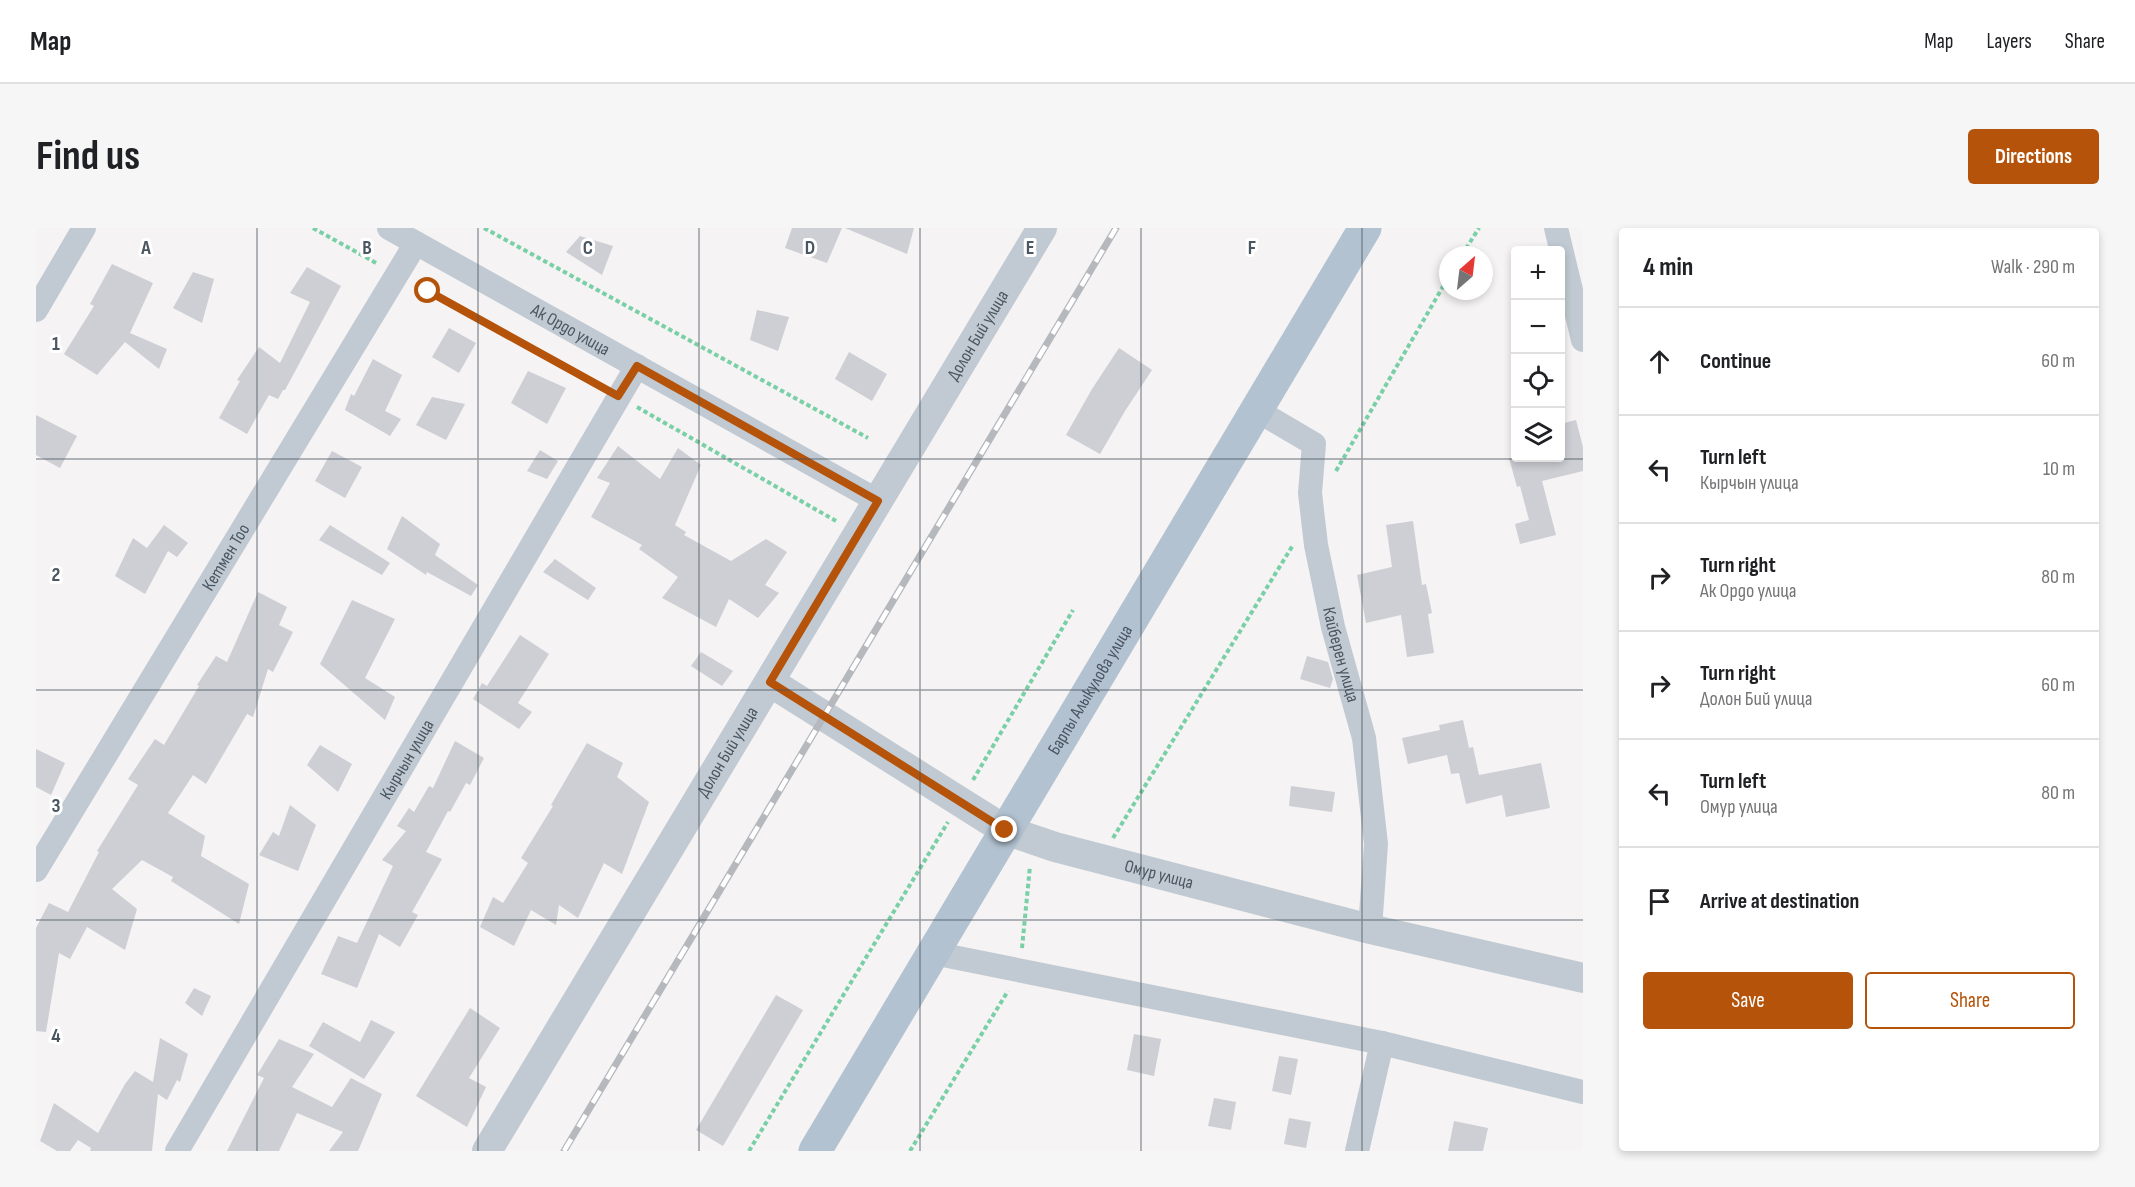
<!DOCTYPE html>
<html lang="en">
<head>
<meta charset="utf-8">
<style>
  body { margin:0; font-family:"Sofia Sans Condensed",sans-serif; background:#f6f6f6; color:#202124 }
  .controls { position:absolute; right:18px; top:18px; display:grid; overflow:hidden; border-radius:6px; box-shadow:0 3px 9px #0003 }
  .controls button { width:54px; height:54px; display:grid; place-items:center; padding:0; border:0; border-bottom:2px solid #e0e0e0; background:#fff; color:#202124; font:30px sans-serif }
  .compass { position:absolute; left:1403px; top:18px; width:54px; height:54px; border-radius:50%; background:#fff; box-shadow:0 3px 9px #0003; rotate:28deg }
  .stop { position:absolute; width:18px; height:18px; margin:-14px; border:4px solid #b45309; border-radius:50%; background:#fff }
  .stop.end { background:#b45309; border-color:#fff; box-shadow:0 2px 6px #0008 }
  .list { margin:0; padding:0; list-style:none }
  h2 { display:flex; justify-content:space-between; align-items:center; height:78px; margin:0; padding:0 24px; font-size:26px }
  h2 small { font-size:20px; font-weight:400; color:#757577 }
  .list li { display:grid; grid-template-columns:39px 1fr auto; gap:18px; align-items:center; box-sizing:border-box; height:108px; padding:0 24px; border-top:2px solid #e0e0e0 }
  .list b { display:block; font-size:22px; white-space:nowrap }
  .list p { margin:0; font-size:20px; white-space:nowrap; color:#757577 }
  .list em { font-size:20px; font-style:normal; color:#757577 }
  .actions { display:flex; gap:12px; padding:18px 24px }
  .actions a { flex:1; padding:14px 0; border:2px solid #b45309; border-radius:6px; text-align:center; font-size:21px; color:#b45309 }
  .actions .main { background:#b45309; color:#fff }
  .icon { flex:none; width:33px; height:33px; fill:none; stroke:currentColor; stroke-width:2; stroke-linecap:round; stroke-linejoin:round }
  .map { position:relative; flex:none; width:1547px; height:923px; overflow:hidden; border-radius:6px }
  header { display:flex; align-items:center; gap:36px; box-sizing:border-box; height:84px; padding:0 30px; background:#fff; border-bottom:2px solid #e0e0e0 }
  header strong { font-size:28px }
  nav { display:flex; gap:33px; margin-inline-start:auto; font-size:21px }
  .intro { display:flex; align-items:center; justify-content:space-between; box-sizing:border-box; height:144px; padding:0 36px }
  h1 { margin:0; font-size:42px }
  .button { padding:15px 27px; border-radius:6px; background:#b45309; color:#fff; font-size:21px; font-weight:700 }
  main { display:flex; gap:36px; padding:0 36px }
  aside { flex:1; background:#fff; border-radius:6px; box-shadow:0 3px 9px #0003 }
  .map>svg:first-child { display:block }
  .building { fill:#cdcfd5 }
  .lines { fill:none; stroke-linecap:round; stroke-linejoin:round }
  .path { stroke:#7ad0a6; stroke-width:4; stroke-dasharray:4.5 3; stroke-linecap:butt }
  .minor { stroke:#c1cad2; stroke-width:24 }
  .tertiary { stroke:#c1cad2; stroke-width:30 }
  .primary { stroke:#b3c2d1; stroke-width:33 }
  .rail-casing { stroke:#b5b8bd; stroke-width:7 }
  .rail { stroke:#fff; stroke-width:4.5; stroke-dasharray:14; stroke-linecap:butt }
  .route { stroke:#b45309; stroke-width:8 }
  .grid { fill:none; stroke:#4a5661; stroke-width:1.5; stroke-opacity:0.55 }
  .labels { text-anchor:middle; stroke-width:6; stroke-linejoin:round; paint-order:stroke }
  .street-label { font-size:18px; fill:#4a5661; stroke:#fff }
  .grid-label { font-size:20px; text-anchor:middle; font-weight:bold; fill:#4a5661; stroke:#fff; stroke-width:6; stroke-linejoin:round; paint-order:stroke }
</style>
</head>
<body>
<header>
<strong>Map</strong>
<nav><a>Map</a><a>Layers</a><a>Share</a></nav>
</header>
<div class="intro"><h1>Find us</h1><a class="button">Directions</a></div>
<main>
<div class="map">
<svg width="1547" height="923" viewBox="0 0 1547 923">
  <rect width="100%" height="100%" fill="#f5f3f3"/>
  <g class="building">
    <path d="M756,0h50l-15,35 -42,-15z"/>
    <path d="M809,0h69l-7,26z"/>
    <path d="M544,8l33,10 -11,29 -36,-23z"/>
    <path d="M76,36l41,19 -23,50 37,16 -8,20 -34,-27 -28,33 -33,-21 30,-48 -4,-2z"/>
    <path d="M271,39l34,19 -56,104h-2l-5,9 -9,-4 -22,39 -28,-16 21,-37 -3,-1 22,-33 21,16 30,-61 -20,-9z"/>
    <path d="M157,44l21,7 -12,44 -29,-15z"/>
    <path d="M721,82l32,7 -11,34 -28,-11z"/>
    <path d="M413,100l27,15 -17,30 -27,-16z"/>
    <path d="M1083,120l33,22 -27,41 -25,43 -34,-19 26,-46z"/>
    <path d="M813,124l38,22 -15,27 -37,-22z"/>
    <path d="M337,131l29,16 -17,36 16,8 -11,17 -45,-26 6,-16 3,2z"/>
    <path d="M492,143l38,17 -19,36 -36,-21z"/>
    <path d="M396,169l33,7 -19,36 -30,-15z"/>
    <path d="M0,187l41,21 -17,32 -24,-13z"/>
    <path d="M1540,192l7,27v24l-41,10 14,54 -36,9 -5,-20 14,-4 -9,-34 -3,1 -8,-29h51v-34z"/>
    <path d="M582,218l42,33 18,-31 23,17 -26,60 11,7 -2,3 47,26 35,-22 21,13 -22,33 14,8 -21,25 -29,-19 -13,28 -54,-29 16,-21 -39,-28 3,-4 -51,-28 19,-34 -13,-5z"/>
    <path d="M504,222l18,11 -11,18 -20,-8z"/>
    <path d="M296,223l30,16 -17,31 -30,-17z"/>
    <path d="M366,288l38,28 -5,11 43,30 -7,11 -44,-24 -1,3 -39,-26z"/>
    <path d="M1377,293l9,64 4,-1 6,29 -4,1 6,39 -27,4 -6,-42 -35,8 -9,-48 35,-8 -6,-42z"/>
    <path d="M128,297l24,18 -11,14 -9,-6 -23,43 -30,-18 18,-38 14,10z"/>
    <path d="M294,297l60,38 -8,12 -63,-35z"/>
    <path d="M519,331l41,29 -8,12 -45,-28z"/>
    <path d="M222,364l29,15 -8,18 14,7 -20,40 -5,-3 -15,48 -6,-3 -41,70 -13,-9 -25,38 37,23 -4,20 48,28 -10,40 -68,-43 2,-4 -31,-17 -30,29 25,20 -12,41 -38,-23 -17,32 -11,-6 -13,79 -10,-1v-103l13,-25 19,9 31,-60 -2,-1 41,-66 -10,-6 27,-40 9,6 35,-59 -2,-1 19,-29 11,6z"/>
    <path d="M316,372l43,19 -30,59 30,19 -10,23 -65,-56z"/>
    <path d="M484,407l29,19 -31,49 14,9 -13,17 -46,-30 9,-16 5,3z"/>
    <path d="M665,424l32,19 -11,15 -31,-20z"/>
    <path d="M1271,428l21,6 5,17 -3,9 -30,-9z"/>
    <path d="M1427,492l6,28 4,-1 6,28 62,-12 9,45 -44,9 -4,-22 -36,9 -7,-31 -8,1 -4,-19 -39,9 -6,-26 38,-8 -1,-5z"/>
    <path d="M419,513l29,17 -14,27 -4,-2 -16,29 -2,-1 -22,41 16,7 -30,53 6,3 -18,32 -21,-13 -22,54 -36,-14 17,-38 19,7 36,-77 -11,-6 24,-29 -9,-5 12,-18 5,4 15,-26 4,2z"/>
    <path d="M551,515l36,20 -6,14 32,25 -27,72 -18,-11 -26,55 -19,-13 -3,20 -25,-15 -17,36 -34,-19 13,-30 10,6 25,-40 -7,-5 32,-52 -2,-1z"/>
    <path d="M284,517l32,19 -14,28 -31,-27z"/>
    <path d="M0,521l29,14 -14,32 -15,-8z"/>
    <path d="M1255,558l44,6 -3,20 -43,-6z"/>
    <path d="M254,577l26,20 -18,46 -39,-16 14,-23 6,4z"/>
    <path d="M158,760l17,8 -9,20 -17,-13z"/>
    <path d="M740,767l27,15 -80,136 -27,-16z"/>
    <path d="M434,780l30,20 -31,50 17,9 -19,40 -51,-31z"/>
    <path d="M335,792l24,12 -31,47 -55,-33 14,-24 37,20z"/>
    <path d="M1098,806l27,5 -7,37 -27,-6z"/>
    <path d="M124,810l28,16 -8,28 -3,-2 -10,20 -9,-6 -6,57h-62l1,-3 -13,-8 -8,11h-13l-17,-10 14,-38 44,30 27,-49 10,-13 18,11z"/>
    <path d="M243,811l35,15 -22,33 40,20 19,-29 31,16 -24,57h-29l14,-19 -46,-19 -18,38h-52l37,-73 -7,-3z"/>
    <path d="M1243,828l19,3 -7,36 -19,-4z"/>
    <path d="M1178,870l22,4 -5,28 -23,-4z"/>
    <path d="M1253,890l22,4 -5,26 -22,-4z"/>
    <path d="M1418,893l34,7 -5,23h-35z"/>
  </g>
  <g class="lines">
    <g class="path">
      <path d="M277,0l65,36"/>
      <path d="M448,0l384,210"/>
      <path d="M1426,27l17,-27"/>
      <path d="M380,57l183,101"/>
      <path d="M601,179l199,114"/>
      <path d="M1300,243l112,-193"/>
      <path d="M937,552l100,-170"/>
      <path d="M1077,610l180,-293"/>
      <path d="M986,720l8,-82"/>
      <path d="M713,923l199,-329"/>
      <path d="M874,923l98,-160"/>
    </g>
    <g class="minor">
      <path id="s1" d="M353,0l489,273"/>
      <path d="M1520,0l27,112"/>
      <path d="M0,82l48,-82"/>
      <path id="s2" d="M1222,183l56,33 -4,49 6,52 17,82 31,111 12,106 -6,85"/>
      <path id="s3" d="M0,642l380,-627"/>
      <path d="M897,725l449,90 201,49"/>
      <path id="s4" d="M141,923l460,-785"/>
      <path d="M1321,923l25,-108"/>
    </g>
    <g class="tertiary">
      <path id="s5" d="M734,454l235,148 50,17 315,82 213,49"/>
      <path id="s6" d="M451,923l555,-923"/>
    </g>
    <path class="primary" id="s7" d="M779,923l550,-923"/>
    <defs>
      <path id="rail" d="M528,923l552,-923"/>
    </defs>
    <use href="#rail" class="rail-casing"/>
    <use href="#rail" class="rail"/>
  </g>
  <g class="lines">
    <path class="route" d="M392,63l190,105 19,-30 241,135 -108,181 235,148"/>
  </g>
  <path class="grid" d="M221,0v923M442,0v923M663,0v923M884,0v923M1105,0v923M1326,0v923M0,231h1547M0,462h1547M0,692h1547"/>
  <g class="labels">
    <g class="street-label">
      <text dy="6" stroke="none"><textPath href="#s1" startOffset="208">Ак Ордо улица</textPath></text>
      <text dy="6" stroke="none"><textPath href="#s6" startOffset="952">Долон Бий улица</textPath></text>
      <text dy="6" stroke="none"><textPath href="#s3" startOffset="366">Кетмен Тоо</textPath></text>
      <text dy="6" stroke="none"><textPath href="#s2" startOffset="279">Кайберен улица</textPath></text>
      <text dy="6" stroke="none"><textPath href="#s7" startOffset="537">Барпы Алыкулова улица</textPath></text>
      <text dy="6" stroke="none"><textPath href="#s6" startOffset="466">Долон Бий улица</textPath></text>
      <text dy="6" stroke="none"><textPath href="#s4" startOffset="454">Кырчын улица</textPath></text>
      <text dy="6" stroke="none"><textPath href="#s5" startOffset="438">Омур улица</textPath></text>
    </g>
  </g>
  <g class="grid-label">
    <text x="110" y="26">A</text>
    <text x="331" y="26">B</text>
    <text x="552" y="26">C</text>
    <text x="774" y="26">D</text>
    <text x="994" y="26">E</text>
    <text x="1216" y="26">F</text>
    <text x="20" y="122">1</text>
    <text x="20" y="353">2</text>
    <text x="20" y="584">3</text>
    <text x="20" y="814">4</text>
  </g>
</svg>
<div class="controls">
<button>+</button>
<button>−</button>
<button><svg class="icon" aria-label="locate" viewBox="0 0 24 24"><circle cx="12" cy="12" r="6"/><path d="M12 2v4M12 18v4M2 12h4M18 12h4"/></svg></button>
<button><svg class="icon" aria-label="layers" viewBox="0 0 24 24"><path d="M12 4l9 5-9 5-9-5zM3 14l9 5 9-5"/></svg></button>
</div>
<svg class="compass" viewBox="-18 -18 36 36"><path d="M0-13l5 13h-10z" fill="#e53935"/><path d="M0 13l5-13h-10z" fill="#757577"/></svg>
<div class="stop" style="left:392px;top:63px"></div>
<div class="stop end" style="left:969px;top:602px"></div>
</div>
<aside>
<h2>4 min<small>Walk · 290 m</small></h2>
<ul class="list">
<li><svg class="icon" aria-label="ahead" viewBox="0 0 24 24"><path d="M12 20V5M6 11l6-6 6 6"/></svg><div><b>Continue</b></div><em>60 m</em></li>
<li><svg class="icon" aria-label="left" viewBox="0 0 24 24"><path d="M17 20v-9H6M10 6l-5 5 5 5"/></svg><div><b>Turn left</b><p>Кырчын улица</p></div><em>10 m</em></li>
<li><svg class="icon" aria-label="right" viewBox="0 0 24 24"><path d="M7 20v-9h11M14 6l5 5-5 5"/></svg><div><b>Turn right</b><p>Ак Ордо улица</p></div><em>80 m</em></li>
<li><svg class="icon" aria-label="right" viewBox="0 0 24 24"><path d="M7 20v-9h11M14 6l5 5-5 5"/></svg><div><b>Turn right</b><p>Долон Бий улица</p></div><em>60 m</em></li>
<li><svg class="icon" aria-label="left" viewBox="0 0 24 24"><path d="M17 20v-9H6M10 6l-5 5 5 5"/></svg><div><b>Turn left</b><p>Омур улица</p></div><em>80 m</em></li>
<li><svg class="icon" aria-label="arrive" viewBox="0 0 24 24"><path d="M6 21V4h12l-3 4 3 4H6"/></svg><div><b>Arrive at destination</b></div></li>
</ul>
<div class="actions"><a class="main">Save</a><a>Share</a></div>
</aside>
</main>
</body>
</html>
